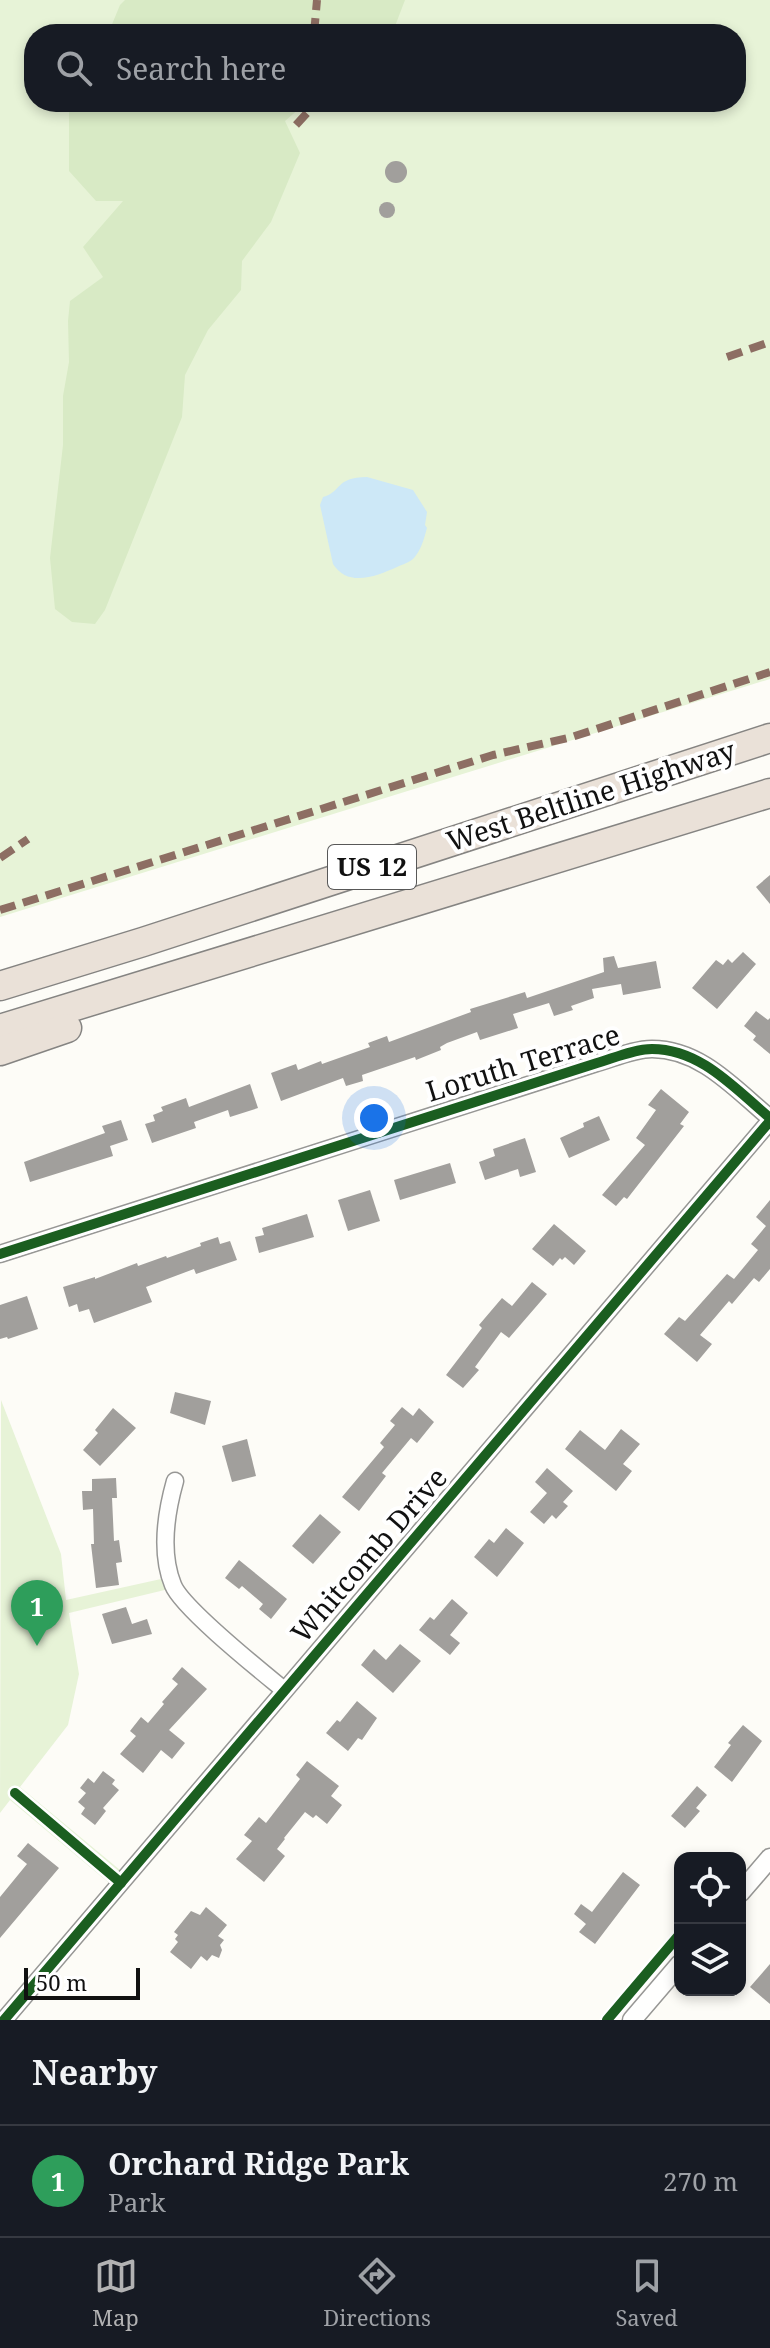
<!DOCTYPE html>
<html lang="en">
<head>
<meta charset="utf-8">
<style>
  body { margin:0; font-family:"Noto Serif",serif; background:#242831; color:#f1f3f6 }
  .controls { position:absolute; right:24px; bottom:24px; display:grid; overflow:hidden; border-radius:16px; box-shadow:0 4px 12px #0003 }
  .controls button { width:72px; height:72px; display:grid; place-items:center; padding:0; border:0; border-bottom:2px solid #363941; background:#171b24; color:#f1f3f6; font:40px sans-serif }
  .scale { position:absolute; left:24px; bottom:20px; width:116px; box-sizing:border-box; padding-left:8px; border:4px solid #111; border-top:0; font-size:22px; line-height:28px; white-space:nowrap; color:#111; -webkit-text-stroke:6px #fff; paint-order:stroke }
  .you { position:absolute; left:374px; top:1118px; width:28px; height:28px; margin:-20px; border:6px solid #fff; border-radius:50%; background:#1a73e8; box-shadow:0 0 0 12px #1a73e833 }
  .badge { display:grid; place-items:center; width:52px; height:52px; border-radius:50%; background:#b2b2b3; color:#fff; font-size:26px; font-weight:700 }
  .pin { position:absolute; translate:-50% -66px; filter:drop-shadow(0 2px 4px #0008) }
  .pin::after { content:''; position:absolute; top:42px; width:28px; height:24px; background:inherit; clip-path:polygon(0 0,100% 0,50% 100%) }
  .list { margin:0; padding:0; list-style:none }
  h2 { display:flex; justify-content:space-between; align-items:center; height:104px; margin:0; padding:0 32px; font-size:34px }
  h2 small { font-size:26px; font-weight:400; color:#9ea1a6 }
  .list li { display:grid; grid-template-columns:52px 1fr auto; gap:24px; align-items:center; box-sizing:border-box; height:112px; padding:0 32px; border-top:2px solid #363941 }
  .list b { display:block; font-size:30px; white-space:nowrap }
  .list p { margin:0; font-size:26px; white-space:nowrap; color:#9ea1a6 }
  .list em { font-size:26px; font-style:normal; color:#9ea1a6 }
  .icon { flex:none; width:44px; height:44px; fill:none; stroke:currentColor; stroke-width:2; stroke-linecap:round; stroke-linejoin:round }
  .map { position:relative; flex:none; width:770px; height:2020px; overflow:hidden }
  .search { position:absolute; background:#171b24; box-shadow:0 4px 12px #0003; left:24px; right:24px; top:24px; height:88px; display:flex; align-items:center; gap:20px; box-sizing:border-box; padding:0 28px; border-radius:32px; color:#9ea1a6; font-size:30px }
  .sheet { height:216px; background:#171b24 }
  nav { display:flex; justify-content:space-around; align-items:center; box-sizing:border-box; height:112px; border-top:2px solid #363941; background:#171b24; font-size:22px; color:#9ea1a6 }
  nav a { display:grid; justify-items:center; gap:4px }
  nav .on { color:#b2b2b3 }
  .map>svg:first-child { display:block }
  .green { fill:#e7f3d7; fill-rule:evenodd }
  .forest { fill:#d8eac5 }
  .water { fill:#cde8f7 }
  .building { fill:#a19f9c }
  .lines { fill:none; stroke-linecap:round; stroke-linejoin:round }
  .minor-casing { stroke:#979795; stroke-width:19 }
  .tertiary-casing { stroke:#979795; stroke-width:21 }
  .motorway-casing { stroke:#858482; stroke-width:31 }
  .minor { stroke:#fffffe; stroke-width:16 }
  .tertiary { stroke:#fffffe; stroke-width:18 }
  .motorway { stroke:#eae1d8; stroke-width:28 }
  .quiet { stroke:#8d6e63; stroke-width:8; stroke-dasharray:16 8; stroke-linecap:butt }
  .cycleway-casing { stroke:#fff; stroke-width:15 }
  .cycleway { stroke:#1b5e20; stroke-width:10 }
  .labels { text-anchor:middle; stroke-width:8; stroke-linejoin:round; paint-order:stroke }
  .shield { fill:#fff; stroke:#585858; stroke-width:2 }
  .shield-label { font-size:26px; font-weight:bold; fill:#111 }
  .street-label { font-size:28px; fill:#111; stroke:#fff }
</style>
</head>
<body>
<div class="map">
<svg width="770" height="2020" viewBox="0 0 770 2020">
  <rect width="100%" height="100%" fill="#fdfcf7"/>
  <g class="green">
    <path d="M0,0h770v679l-770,238zM34,34h702v68h-702z"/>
    <path d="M1,1400l60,154 5,46 104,-23 3,11 -104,25 10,61 -11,51 -48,62 100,83 -11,13 -99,-83 -10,13z"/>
  </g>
  <g class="forest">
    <path d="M125,0h280l-13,34h-284l12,-29z"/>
    <path d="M69,102h238l-22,19 15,32 -29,69 -29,39 -1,29 -33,40 -23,45 -3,42 -77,193 -10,14 -23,-2 -17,-13 -5,-51 13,-113v-49l6,-34 -1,-41 2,-20 33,-24 -20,-30 40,-46h-27l-27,-30z"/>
  </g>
  <path class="water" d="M367,477l46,13 14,22 -2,13 2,3c-3,11 -6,22 -13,30 -5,5 -11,6 -17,9 -20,9 -49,21 -64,-3l-13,-59 3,-8c19,-5 12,-20 44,-20z"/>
  <g class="building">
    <circle cx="396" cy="172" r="11"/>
    <circle cx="387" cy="210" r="8"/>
    <path d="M770,875v29l-14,-17z"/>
    <path d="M743,952l13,12 -39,45 -25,-21 24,-28 7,5 5,-6 4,4z"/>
    <path d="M614,956l4,12 38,-7 5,27 -38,7 -2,-11 -29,5 2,9 -23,8 2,4 -19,6 -5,-13 -36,11 5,14 -38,12 -3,-8 -30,11 -7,4 1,3 -25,10 -1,-3 -53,18 1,6 -17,5 -3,-8 -62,23 -10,-28 25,-9 2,6 23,-9 1,3 48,-17 -2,-4 19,-7 2,6 82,-30 -1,-3 55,-17 2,6 77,-26 -1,-14z"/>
    <path d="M756,1011l12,9 2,-2v36l-17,-14 3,-4 -12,-10z"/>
    <path d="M250,1084l8,24 -28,9 -2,-7 -34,12 2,6 -44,15 -7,-19 10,-3 -2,-6 10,-4 -2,-4 25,-9 3,9z"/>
    <path d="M661,1089l28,23 -9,12 4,2 -57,73 -3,-2 -8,9 -14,-11 43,-50 -9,-7 20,-28 -8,-5z"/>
    <path d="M599,1116l11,24 -41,18 -9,-20 24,-11 -1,-4z"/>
    <path d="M121,1120l7,20 -18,6 3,10 -83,26 -6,-20 81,-29 -3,-7z"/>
    <path d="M525,1138l11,34 -16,5 -2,-8 -33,11 -6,-18 16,-6 -2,-7z"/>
    <path d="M450,1163l6,20 -56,17 -6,-20z"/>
    <path d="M370,1190l10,31 -32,10 -10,-31z"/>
    <path d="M770,1200v69l-11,13 -5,-4 -22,26 -3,-3 -29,34 12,9 -15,18 -33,-28 15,-17 6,4 42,-47 7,5 24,-29 -7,-6 15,-18 -10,-9z"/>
    <path d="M307,1214l7,23 -55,16 -4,-16 9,-2 -2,-7z"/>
    <path d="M554,1224l32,27 -12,14 -9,-8 -3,3 -2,-2 -7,8 -21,-17z"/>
    <path d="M218,1237l2,7 10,-3 7,19 -41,14 -2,-5 -48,18 6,15 -58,21 -5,-14 -10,3 -2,-8 -8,3 -6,-20 32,-10v2l42,-16 1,3 28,-10 1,2 34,-12 -1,-3z"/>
    <path d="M532,1282l15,12 -38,44 -8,-6 -26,35 4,3 -16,18 -17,-13 36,-47 -3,-3 23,-27 10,8z"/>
    <path d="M27,1296l11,33 -30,10 -1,-2 -7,2v-34z"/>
    <path d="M175,1392l36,9 -6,24 -35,-12z"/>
    <path d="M402,1407l11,9 6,-8 15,14 -17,21 -6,-5 -29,35 4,3 -27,35 -17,-14 42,-50 -4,-4 15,-18 -5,-4z"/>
    <path d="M113,1408l23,20 -36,38 -17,-16 15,-17 -3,-3z"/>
    <path d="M621,1429l19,15 -17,20 9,7 -16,20 -51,-42 15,-19 25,20z"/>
    <path d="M247,1439l9,37 -24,6 -10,-36z"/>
    <path d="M547,1468l26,23 -10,11 5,4 -12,13 -4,-4 -8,9 -14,-12 17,-19 -12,-11z"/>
    <path d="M116,1478l1,20h-5l2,43 5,-1 3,22 -6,1 3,22 -23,3 -5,-44h3l-1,-35 -10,1 -1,-19h10v-12z"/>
    <path d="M320,1514l21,18 -28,32 -21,-18z"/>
    <path d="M506,1528l18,15 -27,34 -23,-20 15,-18 5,4z"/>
    <path d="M239,1560l48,39 -16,20 -12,-10 4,-5 -21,-18 -3,3 -14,-11z"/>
    <path d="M452,1599l16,14 -18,22 10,8 -10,12 -31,-25 11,-13 4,3z"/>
    <path d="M126,1607l6,17 15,-5 5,15 -40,10 -10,-30z"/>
    <path d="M400,1644l21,17 -28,32 -32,-28 13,-16 12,11z"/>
    <path d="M182,1667l25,22 -38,41 16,13 -13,16 -11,-9 -18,23 -23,-19 16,-18 -6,-5 11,-14 7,6 16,-19 -2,-2 16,-18 -6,-5z"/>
    <path d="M357,1701l20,17 -15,22 -4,-2 -10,13 -22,-18 11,-13 3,2z"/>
    <path d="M743,1725l19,16 -30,41 -18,-15 17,-22 -3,-2z"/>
    <path d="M307,1761l32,25 -8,10 11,9 -15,19 -11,-9 -3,3 -8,-6 -21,26 1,1 -8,10 8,7 -21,26 -28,-23 16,-18 -8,-6 15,-18 7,6 34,-44 -4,-4z"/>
    <path d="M103,1771l12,9 -3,4 7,6 -16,18 3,3 -11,14 -14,-11 4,-6 -7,-6 8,-9 -6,-5 8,-10 6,5z"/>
    <path d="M697,1786l10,9 -11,13 4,3 -15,17 -14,-12z"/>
    <path d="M28,1843l31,25 -59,70v-41l27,-33 -10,-8z"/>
    <path d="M623,1872l17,13 -45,59 -16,-12 7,-8 -12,-10 7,-10 11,8z"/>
    <path d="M206,1907l21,18 -9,11 6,4 -4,5 2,5 -3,8 -7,-3 -5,6 -6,-5 -10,13 -21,-17 8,-10 -3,-3 3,-4 -4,-3 17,-21 9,4z"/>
    <path d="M770,1964v40l-20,-17z"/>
  </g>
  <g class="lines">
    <defs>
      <g id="minor">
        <path d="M0,1254l597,-191c17,-5 38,-14 55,-14 49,0 83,40 118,69"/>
        <path d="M175,1481c-9,32 -15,72 -2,104 9,23 88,86 111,105"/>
        <path d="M4,2020l766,-899"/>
      </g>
      <g id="tertiary">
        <path d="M740,1893l30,-35"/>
        <path d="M632,2020l48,-56"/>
      </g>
      <g id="motorway">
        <path d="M0,986l143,-44 627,-204"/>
        <path d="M0,1029l770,-236"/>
        <path d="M0,1051l67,-23"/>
      </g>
    </defs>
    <use href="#minor" class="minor-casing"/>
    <use href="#tertiary" class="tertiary-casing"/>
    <use href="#motorway" class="motorway-casing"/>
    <use href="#minor" class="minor"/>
    <use href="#tertiary" class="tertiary"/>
    <use href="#motorway" class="motorway"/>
    <g class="quiet">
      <path d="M314,34l3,-34"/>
      <path d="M296,125l21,-23"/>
      <path d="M727,357l43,-15"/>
      <path d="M0,858l28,-19"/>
      <path d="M0,910l493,-155 79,-18 198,-65"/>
    </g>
    <defs>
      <g id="cycleway">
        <path d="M0,1254l597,-191c17,-5 38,-14 55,-14 49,0 83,40 118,69"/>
        <path d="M15,1793l106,90"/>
        <path d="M4,2020l766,-899"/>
        <path d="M607,2020l73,-86"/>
      </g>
    </defs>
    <use href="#cycleway" class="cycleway-casing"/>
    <use href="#cycleway" class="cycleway"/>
  </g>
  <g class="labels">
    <rect class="shield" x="328" y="845" width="88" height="44" rx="6"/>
    <g class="shield-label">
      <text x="372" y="876">US 12</text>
    </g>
    <g class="street-label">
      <text transform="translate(591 796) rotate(-18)" y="10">West Beltline Highway</text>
      <text transform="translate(523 1063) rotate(-17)" y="10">Loruth Terrace</text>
      <text transform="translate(369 1555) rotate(-49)" y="10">Whitcomb Drive</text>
    </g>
  </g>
</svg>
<div class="controls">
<button><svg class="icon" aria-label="locate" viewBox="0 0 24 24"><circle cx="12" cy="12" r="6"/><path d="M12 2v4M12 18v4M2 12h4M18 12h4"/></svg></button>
<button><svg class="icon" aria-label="layers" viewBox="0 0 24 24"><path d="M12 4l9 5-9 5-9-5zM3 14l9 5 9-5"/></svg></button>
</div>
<div class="scale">50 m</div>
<div class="you"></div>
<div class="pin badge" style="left:37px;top:1646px;background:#2e9e5b">1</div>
<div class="search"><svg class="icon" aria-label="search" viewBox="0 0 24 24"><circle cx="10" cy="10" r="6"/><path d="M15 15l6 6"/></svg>Search here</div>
</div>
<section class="sheet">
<h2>Nearby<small></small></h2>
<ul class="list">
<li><span class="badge" style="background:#2e9e5b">1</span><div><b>Orchard Ridge Park</b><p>Park</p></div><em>270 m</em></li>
</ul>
</section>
<nav>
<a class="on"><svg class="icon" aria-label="map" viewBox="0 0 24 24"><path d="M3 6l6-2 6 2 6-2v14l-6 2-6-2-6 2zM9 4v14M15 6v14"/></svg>Map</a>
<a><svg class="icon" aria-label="directions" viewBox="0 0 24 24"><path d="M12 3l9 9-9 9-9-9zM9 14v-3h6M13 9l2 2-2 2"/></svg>Directions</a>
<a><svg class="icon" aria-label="saved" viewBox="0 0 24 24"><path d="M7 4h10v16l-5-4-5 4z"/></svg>Saved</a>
</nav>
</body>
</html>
